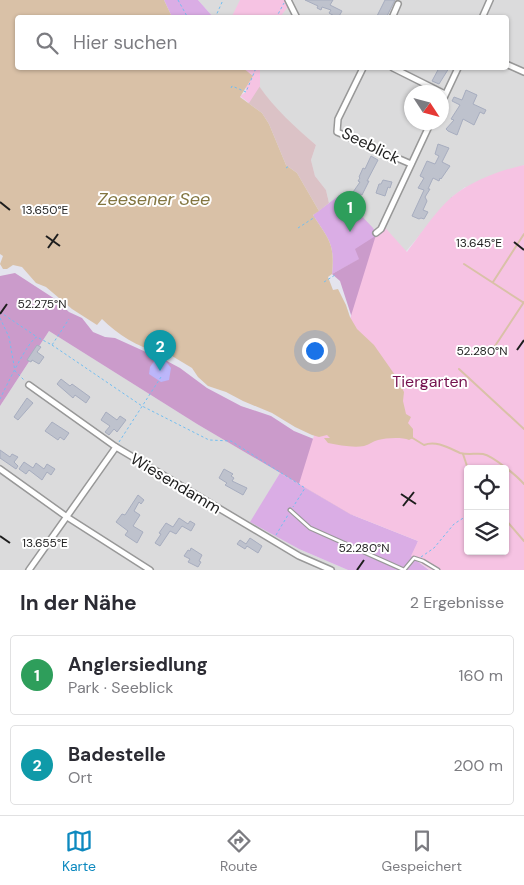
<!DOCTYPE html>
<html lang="de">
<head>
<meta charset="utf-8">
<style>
  body { margin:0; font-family:"DM Sans",sans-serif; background:#f2f2f3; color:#2b2b33 }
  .controls { position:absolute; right:15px; bottom:15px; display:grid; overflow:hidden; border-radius:5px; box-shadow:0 1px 4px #0004 }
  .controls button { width:45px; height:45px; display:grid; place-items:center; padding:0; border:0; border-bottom:1px solid #e1e1e2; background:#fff; color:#2b2b33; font:25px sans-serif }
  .compass { position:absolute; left:404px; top:85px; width:45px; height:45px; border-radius:50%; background:#fff; box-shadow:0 1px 4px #0004; rotate:126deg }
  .you { position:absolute; left:314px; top:350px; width:18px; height:18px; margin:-12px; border:4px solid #fff; border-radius:50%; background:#1a73e8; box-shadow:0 0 0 8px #1a73e833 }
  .badge { display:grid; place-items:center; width:32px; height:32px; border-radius:50%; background:#0d89bf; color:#fff; font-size:16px; font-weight:700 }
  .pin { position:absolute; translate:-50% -41px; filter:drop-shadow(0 1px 2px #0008) }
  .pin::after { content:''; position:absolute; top:26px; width:18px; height:15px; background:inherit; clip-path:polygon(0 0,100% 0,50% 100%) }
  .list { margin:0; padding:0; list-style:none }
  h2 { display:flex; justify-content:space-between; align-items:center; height:65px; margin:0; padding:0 20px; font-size:21px }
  h2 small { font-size:16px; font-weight:400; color:#7c7c81 }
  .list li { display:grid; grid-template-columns:32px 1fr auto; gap:15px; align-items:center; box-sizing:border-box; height:80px; margin:0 10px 10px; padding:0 10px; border:1px solid #e1e1e2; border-radius:5px }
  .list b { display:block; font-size:19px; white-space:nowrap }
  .list p { margin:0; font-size:16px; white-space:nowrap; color:#7c7c81 }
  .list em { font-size:16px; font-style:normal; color:#7c7c81 }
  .icon { flex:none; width:28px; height:28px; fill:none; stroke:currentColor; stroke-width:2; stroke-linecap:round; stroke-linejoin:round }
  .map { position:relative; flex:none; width:524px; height:570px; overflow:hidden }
  .search { position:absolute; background:#fff; box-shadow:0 1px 4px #0004; left:15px; right:15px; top:15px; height:55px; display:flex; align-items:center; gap:12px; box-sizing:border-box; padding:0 18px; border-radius:5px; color:#7c7c81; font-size:19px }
  .sheet { height:245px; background:#fff }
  nav { display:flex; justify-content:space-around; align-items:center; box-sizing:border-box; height:70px; border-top:1px solid #e1e1e2; background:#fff; font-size:14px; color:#7c7c81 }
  nav a { display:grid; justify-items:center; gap:2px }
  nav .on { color:#0d89bf }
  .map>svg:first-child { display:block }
  .residential { fill:#dbdbdc; fill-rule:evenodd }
  .grass { fill:#daade5 }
  .forest { fill:#cb9bcb; fill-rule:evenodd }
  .wetland { fill:#dbc2c6 }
  .sand { fill:#bcb6fa }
  .park { fill:#f6c3e3; fill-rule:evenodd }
  .water { fill:#d9c1a7 }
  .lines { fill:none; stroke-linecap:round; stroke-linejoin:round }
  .stream { stroke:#d9c1a7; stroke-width:2 }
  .building { fill:#bec2cd; stroke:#a7adbf }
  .lane-casing { stroke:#989898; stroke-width:5 }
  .street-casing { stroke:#989898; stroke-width:8 }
  .path { stroke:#72bef1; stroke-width:1; stroke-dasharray:2.5 2.5; stroke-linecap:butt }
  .lane { stroke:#fff; stroke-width:2.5 }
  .street { stroke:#fff; stroke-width:5 }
  .ticks { fill:none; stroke:#1e1e1e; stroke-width:2 }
  .labels { text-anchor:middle; stroke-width:4; stroke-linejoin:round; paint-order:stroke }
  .street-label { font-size:16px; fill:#1e1e1e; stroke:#fff }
  .park-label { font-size:16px; fill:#75124f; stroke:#fff }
  .water-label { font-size:18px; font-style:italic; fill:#827540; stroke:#fff }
  .ticks-label { font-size:12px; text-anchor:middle; fill:#1e1e1e; stroke:#fff; stroke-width:4; stroke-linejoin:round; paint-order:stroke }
</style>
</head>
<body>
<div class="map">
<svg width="524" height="570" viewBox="0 0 524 570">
  <rect width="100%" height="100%" fill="#e4e4ee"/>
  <g class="residential">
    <path d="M198,0h326v165l-44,25 -15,-3 -13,10 -56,66 -55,-69 -12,9 -3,-13 -11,-14 -4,-16 5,-15 -24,-20 -23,-24 -19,-28 -7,-5h263v-50l-293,-1zM412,92h30v30h-30z"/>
    <path d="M49,331l148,93 83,49 -29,49 48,27 49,21h-348v-164z"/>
  </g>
  <g class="grass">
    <path d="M164,0h34l15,17h-41z"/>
    <path d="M341,194l32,34 4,7 -17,24 -28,15c3,-31 -3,-34 -19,-59z"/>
    <path d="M280,473l70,41 68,27 -5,17 16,12h-81l-49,-21 -49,-27z"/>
  </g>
  <path class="forest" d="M452,197l72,279v94h-39l-23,-24 -112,-32 -153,-90 -148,-93 -49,75v-130l15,-3 40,26 14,13 13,6 11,14 12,5 10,1 42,19 1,8h5l2,-5 15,8 27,20 34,18 30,10 23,15 32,13 26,-126 -12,-37 -8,-7 27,-15 -4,-10 22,-14 30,18zM468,469h37v82h-37z"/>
  <path class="wetland" d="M259,86c16,23 36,41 57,59l-5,15 4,16 11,14 3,13 -10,8 -22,-38 -11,-8 -17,-41 -7,-11 -14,-10z"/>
  <path class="sand" d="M157,357l1,8h5l2,-5 6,8 -2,12 -8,2 -12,-8 1,-7z"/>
  <g class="park">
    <path d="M240,0h48l2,4 -10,13 -49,1z"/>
    <path d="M243,68h17v18l-11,17 -9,-7 6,-4v-6l6,-10z"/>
    <path d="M524,165v405h-94l-19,-14 7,-15 -68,-27 -51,-30 81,-262 27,30c12,-16 31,-44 46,-56 19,-15 48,-26 71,-31zM468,469h37v82h-37z"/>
  </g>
  <path class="water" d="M0,0h164l8,17 -154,1v50h225l10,8 -13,21 22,16 7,11 17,41 11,8 22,38 -6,4c16,25 22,28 19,59l-4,3 5,13 5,-1 8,16 4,12 7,12 17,16 21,30 9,17 -1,9 3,13 5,3 -3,6 5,6v9l-4,2c-7,-3 -23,-2 -31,0 -5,1 -9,5 -14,6 -11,2 -25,-1 -36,-3l-4,-5h6l-3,-3 -8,2 -7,-2 -17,-8 -23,-14 -29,-12 -17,-9 -18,-6 -10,-9 -6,-9 -20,-12 -8,1 -1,6h-5l1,-10c-22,-7 -41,-18 -57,-34l-5,6 -25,-16 -26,-22 -10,-4 -14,-16 -9,-2 -6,4h-4l-3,-5 3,-8 -3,-2z"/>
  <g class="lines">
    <g class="stream">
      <path d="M464,264l60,39"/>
      <path d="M493,282l31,-48"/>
      <path d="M495,346l29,-44"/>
      <path d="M459,369l65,60"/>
      <path d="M411,437l13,8c12,-5 25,3 36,8 8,2 16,0 23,1 10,2 34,22 41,30"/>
      <path d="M463,454l5,15"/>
      <path d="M505,519l19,22"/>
    </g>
  </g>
  <g class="building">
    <path d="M305,0h28l-3,5 12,6 -4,7 -9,-5 2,-3 -9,-3 -1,3 -4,-2 1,-2z"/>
    <path d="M385,0h10l-9,18h-8l-1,-2z"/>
    <path d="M439,68h10l-10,16 -7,-3z"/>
    <path d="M466,90l11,5 -4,9 13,6 -2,4 -4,-2 -6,13 -11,-6 -6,16 -9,-4 -2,-2 8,-9 -3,-1 9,-14 -8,-4 2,-4 8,3z"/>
    <path d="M438,144l11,4 -7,14 8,4 -9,13 -1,-1 -1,3 -6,-3 -5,11h2l-5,8 2,4 -4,9 5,2 -4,7 -3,-1 -2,1 -7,-3 12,-26 -6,-2 6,-10 -4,-2 7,-15 8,3 4,-8 -4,-2z"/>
    <path d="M371,156l7,4 -11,21h2l-7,14 -2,-1 -4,8 -7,-4 11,-16 -2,-1 2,-3 -1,-1 4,-9 2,1z"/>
    <path d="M383,180l9,2 -2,6 -2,-1 -3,9 -9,-3 3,-9h2z"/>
    <path d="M37,345l4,2 -4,5 7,5 -5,7 -7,-4 -1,2 -4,-2z"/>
    <path d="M61,379l9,7 2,-2 18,13 -4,6 -11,-8 -2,3 -16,-14z"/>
    <path d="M27,398l6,5 -15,17 -4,-3z"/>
    <path d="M106,412l11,8 3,-4 6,4 -9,12 -3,-3 -5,6 -4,-3 5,-6 -9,-6z"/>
    <path d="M52,422l17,11 -5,7 -4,-3 -2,3 -13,-9z"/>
    <path d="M0,450l10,7 2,-3 6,3 -4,5 4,4 -2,3 -16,-11z"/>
    <path d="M24,462l9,6 3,-5 8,6 3,-5 8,5 -4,6 -4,-3 -5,8 -13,-10 -3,4 -7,-5z"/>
    <path d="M224,469l9,5 -2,2 3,2 -2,3 15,7 -4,7 -18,-10 2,-2 -8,-5z"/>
    <path d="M138,495l6,5 -3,4 -2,-2 -5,9 6,4 -7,11 10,6 -6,11 -12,-8 3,-4 -12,-9 6,-8 3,1z"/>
    <path d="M179,518l9,6 2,-3 5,3 -4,7 -9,-5 -6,8 -6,-3 -10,15 -5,-3 6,-9 -2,-1 7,-10 7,4z"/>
    <path d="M250,538l12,8 -4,7 -11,-7 -2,3 -8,-5 3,-4 6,4z"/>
    <path d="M191,548l11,7 -3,6 2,1 -3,5 -10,-5 2,-3 -6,-3 4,-6 2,1z"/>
  </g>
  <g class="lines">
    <defs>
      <path id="lane" d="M290,510l20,18 94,42 10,-12 9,3 15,9"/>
      <g id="street">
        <path d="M288,0l9,18"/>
        <path d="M392,18l6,-14"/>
        <path d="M482,18l8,-18"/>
        <path d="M506,64l18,8"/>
        <path d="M363,68l-25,51 -1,13 74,32"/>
        <path d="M393,68l52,26"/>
        <path d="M442,102l16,-34"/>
        <path d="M376,233l5,-4 50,-107"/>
        <path d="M29,385l87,62 183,109 32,14"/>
        <path d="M0,469l67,48 83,53"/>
        <path d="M29,570l87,-123"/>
      </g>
    </defs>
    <use href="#lane" class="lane-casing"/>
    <use href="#street" class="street-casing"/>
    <g class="path">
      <path d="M178,0l10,18"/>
      <path d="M203,18l2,-3 5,3"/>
      <path d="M215,18l8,-18"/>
      <path d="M276,18l8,-15"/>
      <path d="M231,88l1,-2 14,6 10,-24"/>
      <path d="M286,168l3,-2"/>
      <path d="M298,228l17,-11"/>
      <path d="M324,282l11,-7"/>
      <path d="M0,312l37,25"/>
      <path d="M0,318l9,19 6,34 10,10"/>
      <path d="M52,345l90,61 67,34 22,1 74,47 -12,19"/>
      <path d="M0,399c6,-12 28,-59 37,-62l15,8 17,-26"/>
      <path d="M119,442l42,-65"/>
      <path d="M276,535l12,-20"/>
      <path d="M421,557l13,-9 20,-24 14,-9"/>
    </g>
    <use href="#lane" class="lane"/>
    <use href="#street" class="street"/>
  </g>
  <path class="ticks" d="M0,202l10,8M46,236l14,10M514,242l10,8M48,248l10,-14M0,314l7,-10M517,350l7,-10M401,494l15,10M403,506l11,-14M0,536l10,7M357,570l7,-10"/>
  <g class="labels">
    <g class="street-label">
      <text transform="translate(371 145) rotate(26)" y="6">Seeblick</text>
      <text transform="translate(176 483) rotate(31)" y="6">Wiesendamm</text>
    </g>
    <g class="park-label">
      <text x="430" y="387">Tiergarten</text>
    </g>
    <g class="water-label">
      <text x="154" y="205">Zeesener See</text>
    </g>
  </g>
  <g class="ticks-label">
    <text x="45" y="214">13.650°E</text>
    <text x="479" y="247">13.645°E</text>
    <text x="42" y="308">52.275°N</text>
    <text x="482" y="355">52.280°N</text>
    <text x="45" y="547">13.655°E</text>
    <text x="364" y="552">52.280°N</text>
  </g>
</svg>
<div class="controls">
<button><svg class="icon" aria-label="locate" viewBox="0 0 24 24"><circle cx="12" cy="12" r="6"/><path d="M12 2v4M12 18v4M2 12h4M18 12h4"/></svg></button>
<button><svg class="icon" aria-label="layers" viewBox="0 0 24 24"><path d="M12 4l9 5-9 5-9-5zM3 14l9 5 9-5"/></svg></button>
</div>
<svg class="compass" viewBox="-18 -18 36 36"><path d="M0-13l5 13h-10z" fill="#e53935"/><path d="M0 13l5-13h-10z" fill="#7c7c81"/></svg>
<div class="you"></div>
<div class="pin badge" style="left:350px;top:232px;background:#2e9e5b">1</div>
<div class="pin badge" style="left:160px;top:371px;background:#0f9aa8">2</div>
<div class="search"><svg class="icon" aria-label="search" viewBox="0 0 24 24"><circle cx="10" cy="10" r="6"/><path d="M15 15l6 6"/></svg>Hier suchen</div>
</div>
<section class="sheet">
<h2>In der Nähe<small>2 Ergebnisse</small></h2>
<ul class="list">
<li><span class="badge" style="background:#2e9e5b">1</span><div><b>Anglersiedlung</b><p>Park · Seeblick</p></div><em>160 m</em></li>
<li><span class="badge" style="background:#0f9aa8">2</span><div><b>Badestelle</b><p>Ort</p></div><em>200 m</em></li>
</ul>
</section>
<nav>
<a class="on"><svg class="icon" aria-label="map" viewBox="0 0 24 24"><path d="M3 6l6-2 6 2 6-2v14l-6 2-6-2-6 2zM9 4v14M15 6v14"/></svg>Karte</a>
<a><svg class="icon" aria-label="directions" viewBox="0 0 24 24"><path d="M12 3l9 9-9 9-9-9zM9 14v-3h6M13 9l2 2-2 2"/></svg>Route</a>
<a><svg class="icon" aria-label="saved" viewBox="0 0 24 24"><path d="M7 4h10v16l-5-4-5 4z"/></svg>Gespeichert</a>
</nav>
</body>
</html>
